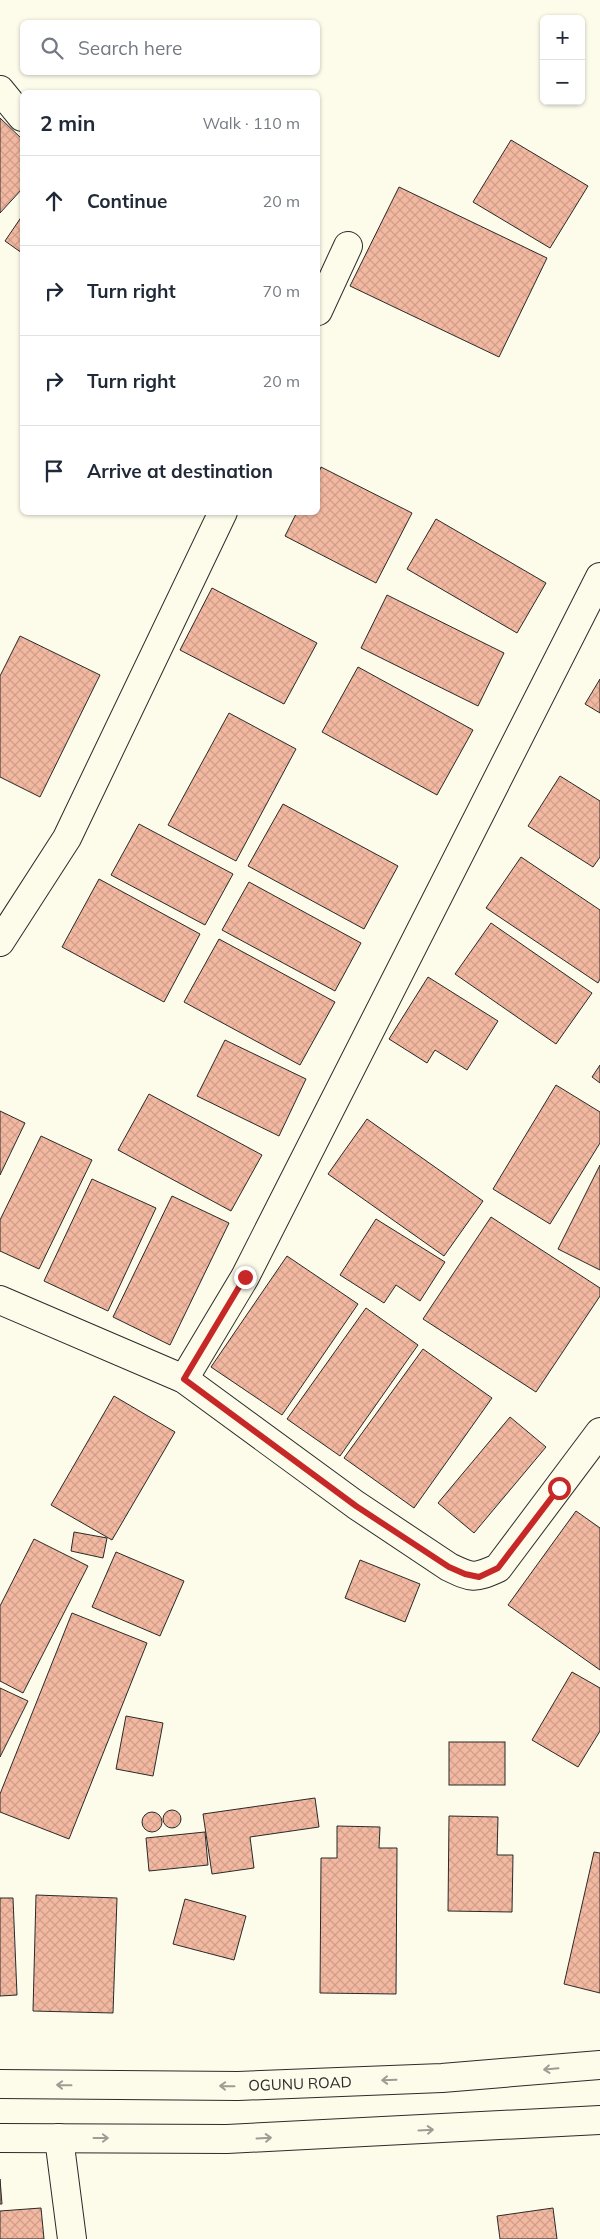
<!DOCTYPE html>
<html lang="en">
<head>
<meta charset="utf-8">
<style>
  body { margin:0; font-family:Mulish,sans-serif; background:#f2f2f3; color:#1f2937 }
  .controls { position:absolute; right:15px; top:15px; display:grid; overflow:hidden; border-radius:8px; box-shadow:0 1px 4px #0004 }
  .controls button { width:45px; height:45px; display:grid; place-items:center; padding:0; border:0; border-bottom:1px solid #e0e1e3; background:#fff; color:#1f2937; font:25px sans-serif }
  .stop { position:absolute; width:15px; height:15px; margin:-11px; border:4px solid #c62828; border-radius:50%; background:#fff }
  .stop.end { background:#c62828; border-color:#fff; box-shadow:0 1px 5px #0008 }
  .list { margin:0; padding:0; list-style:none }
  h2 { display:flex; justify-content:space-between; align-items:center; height:65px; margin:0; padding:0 20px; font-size:21px }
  h2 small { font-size:16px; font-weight:400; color:#747a83 }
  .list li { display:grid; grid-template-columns:32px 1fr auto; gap:15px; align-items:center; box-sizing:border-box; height:90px; padding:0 20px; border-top:1px solid #e0e1e3 }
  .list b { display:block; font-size:19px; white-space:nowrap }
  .list em { font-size:16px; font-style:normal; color:#747a83 }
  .icon { flex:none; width:28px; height:28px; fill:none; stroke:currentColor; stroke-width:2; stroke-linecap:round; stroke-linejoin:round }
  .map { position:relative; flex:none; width:600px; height:2239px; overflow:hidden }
  .search { position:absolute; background:#fff; box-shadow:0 1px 4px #0004; left:20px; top:20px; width:300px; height:55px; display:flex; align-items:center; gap:12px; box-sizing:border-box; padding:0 18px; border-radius:8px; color:#747a83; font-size:19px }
  .panel { position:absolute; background:#fff; box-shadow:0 1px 4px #0004; left:20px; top:90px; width:300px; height:425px; border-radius:8px }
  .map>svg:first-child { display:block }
  .building { fill:url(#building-cross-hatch); stroke:#2b2b2b }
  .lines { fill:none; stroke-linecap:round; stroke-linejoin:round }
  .minor-casing { stroke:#2b2b2b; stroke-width:30 }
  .secondary-casing { stroke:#2b2b2b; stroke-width:30 }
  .minor { stroke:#fdfbea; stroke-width:28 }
  .secondary { stroke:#fdfbea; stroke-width:28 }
  .oneway { stroke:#9e9d94 }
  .route { stroke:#c62828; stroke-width:6 }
  .labels { text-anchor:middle; stroke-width:4; stroke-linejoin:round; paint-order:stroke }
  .street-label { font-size:15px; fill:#2b2b2b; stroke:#fdfbea }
</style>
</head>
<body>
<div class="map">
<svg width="600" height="2239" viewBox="0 0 600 2239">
  <defs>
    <pattern id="building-cross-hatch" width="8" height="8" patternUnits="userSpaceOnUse" patternTransform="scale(1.25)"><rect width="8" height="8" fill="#f2b8a0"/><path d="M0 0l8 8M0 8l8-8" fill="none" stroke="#d09e8a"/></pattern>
  </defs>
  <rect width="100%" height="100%" fill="#fdfbea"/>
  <g class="building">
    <path d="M0,118l22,21v50l-22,24z"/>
    <path d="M511,140l77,46 -38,62 -77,-46z"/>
    <path d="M399,187l148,71 -48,99 -149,-71z"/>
    <path d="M22,216v37l-17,-12z"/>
    <path d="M321,467l91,46 -36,70 -91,-47 12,-24h21v-38z"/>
    <path d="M436,519l110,64 -29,50 -110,-64z"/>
    <path d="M212,588l105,55 -33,61 -104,-54z"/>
    <path d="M387,595l117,58 -26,53 -117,-58z"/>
    <path d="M20,636l80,39 -60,122 -40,-20v-101z"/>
    <path d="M358,667l115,63 -36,65 -115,-63z"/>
    <path d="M600,679v34l-15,-9z"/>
    <path d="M229,713l67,36 -60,112 -68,-36z"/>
    <path d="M560,776l40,25v56l-7,10 -65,-41z"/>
    <path d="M283,804l115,62 -34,63 -116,-63z"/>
    <path d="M139,824l94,50 -28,51 -94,-50z"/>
    <path d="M521,857l79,53v69l-2,4 -112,-75z"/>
    <path d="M99,879l101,55 -36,68 -102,-55z"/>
    <path d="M249,882l112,61 -26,48 -113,-61z"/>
    <path d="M491,923l101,70 -36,51 -101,-70z"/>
    <path d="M219,939l116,63 -35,63 -116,-63z"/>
    <path d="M428,977l70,44 -31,49 -32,-20 -8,13 -38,-24z"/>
    <path d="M225,1040l81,39 -27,57 -82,-40z"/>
    <path d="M600,1065v18l-8,-6z"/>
    <path d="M556,1085l44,27v31l-50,81 -57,-35z"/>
    <path d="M149,1094l113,61 -31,56 -113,-61z"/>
    <path d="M0,1111l25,12 -25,52z"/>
    <path d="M367,1119l116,82 -39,55 -116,-82z"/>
    <path d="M41,1136l51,24 -53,109 -39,-18v-31z"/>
    <path d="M600,1165v105l-42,-21z"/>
    <path d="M92,1179l64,29 -48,103 -64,-30z"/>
    <path d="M172,1196l57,27 -59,122 -57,-28z"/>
    <path d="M491,1217l109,71v8l-64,96 -113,-73z"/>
    <path d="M376,1219l69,43 -25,39 -24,-16 -12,18 -44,-28z"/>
    <path d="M287,1256l71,48 -76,111 -71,-48z"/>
    <path d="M366,1308l52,37 -78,111 -53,-37z"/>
    <path d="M423,1349l69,49 -78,110 -70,-50z"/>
    <path d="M114,1396l61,36 -63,108 -61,-35z"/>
    <path d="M510,1417l36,30 -72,86 -36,-30z"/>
    <path d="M576,1511l24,17v142l-92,-65z"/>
    <path d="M74,1532l33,6 -4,20 -32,-7z"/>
    <path d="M34,1539l54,27 -65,127 -23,-12v-75z"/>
    <path d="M116,1552l68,29 -24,55 -68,-29z"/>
    <path d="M360,1560l60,24 -15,38 -60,-24z"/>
    <path d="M72,1613l75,30 -78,196 -69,-27v-18z"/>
    <path d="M572,1672l28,16v43l-22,36 -46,-27z"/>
    <path d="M0,1688l28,13 -28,56z"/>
    <path d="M126,1716l37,7 -10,53 -37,-7z"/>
    <rect x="449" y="1742" width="56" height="43"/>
    <path d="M315,1798l4,29 -69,10 4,31 -42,6 -9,-60z"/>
    <circle cx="172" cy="1819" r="9"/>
    <circle cx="152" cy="1822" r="10"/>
    <path d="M449,1816l49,1 -1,38h16l-1,57 -64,-1z"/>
    <path d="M337,1826l43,1 -1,21h18l-1,146 -76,-1 1,-135h16z"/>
    <path d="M205,1832l3,33 -59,6 -3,-33z"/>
    <path d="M594,1852l6,1v140l-36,-9z"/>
    <path d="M36,1895l81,3 -4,115 -80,-2z"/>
    <path d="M0,1898h13l4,97 -17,1z"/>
    <path d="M185,1899l61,17 -12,44 -61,-16z"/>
    <path d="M0,2179l2,25h-2z"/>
    <path d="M41,2208l3,31h-44v-28z"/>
    <path d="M553,2208l4,31h-57l-3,-23z"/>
  </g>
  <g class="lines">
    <defs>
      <g id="minor">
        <path d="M0,90l22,27"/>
        <path d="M318,311l30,-65"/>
        <path d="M0,942l67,-104 156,-326"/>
        <path d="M0,1300l184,79 172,126 93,62c23,11 25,12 49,1l102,-136"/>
        <path d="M184,1379l61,-102 355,-700"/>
        <path d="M59,2138l13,101"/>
      </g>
      <g id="secondary">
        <path d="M0,2084l238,2 204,-8 158,-13"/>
        <path d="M0,2138l227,1 373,-19"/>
      </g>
    </defs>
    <use href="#minor" class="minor-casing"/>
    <use href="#secondary" class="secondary-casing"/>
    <use href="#minor" class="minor"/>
    <use href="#secondary" class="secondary"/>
  </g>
  <defs><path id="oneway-shaft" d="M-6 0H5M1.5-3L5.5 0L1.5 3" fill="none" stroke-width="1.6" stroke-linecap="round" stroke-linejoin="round" transform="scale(1.25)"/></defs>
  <g class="oneway">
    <use href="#oneway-shaft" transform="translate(551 2069) rotate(175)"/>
    <use href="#oneway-shaft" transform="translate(389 2080) rotate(178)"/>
    <use href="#oneway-shaft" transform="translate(64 2085) rotate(-179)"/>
    <use href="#oneway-shaft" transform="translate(227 2086) rotate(-179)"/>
    <use href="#oneway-shaft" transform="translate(426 2130) rotate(-3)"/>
    <use href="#oneway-shaft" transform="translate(101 2138)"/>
    <use href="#oneway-shaft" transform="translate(264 2138) rotate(-3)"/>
  </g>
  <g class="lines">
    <path class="route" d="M245,1277l-61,102 172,127 93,61 16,7 14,3 19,-9 61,-80"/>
  </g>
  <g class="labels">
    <g class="street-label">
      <text transform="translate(300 2084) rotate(-2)" y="5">OGUNU ROAD</text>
    </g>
  </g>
</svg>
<div class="controls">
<button>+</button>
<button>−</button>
</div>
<div class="stop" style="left:559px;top:1488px"></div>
<div class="stop end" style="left:245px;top:1277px"></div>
<div class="search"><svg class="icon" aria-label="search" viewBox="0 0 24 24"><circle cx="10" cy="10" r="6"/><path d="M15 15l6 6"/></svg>Search here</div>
<section class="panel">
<h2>2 min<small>Walk · 110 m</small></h2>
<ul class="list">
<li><svg class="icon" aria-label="ahead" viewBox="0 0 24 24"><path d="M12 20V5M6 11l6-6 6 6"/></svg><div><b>Continue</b></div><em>20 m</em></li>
<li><svg class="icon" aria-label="right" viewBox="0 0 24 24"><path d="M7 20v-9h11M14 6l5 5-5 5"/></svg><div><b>Turn right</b></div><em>70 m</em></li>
<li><svg class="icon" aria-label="right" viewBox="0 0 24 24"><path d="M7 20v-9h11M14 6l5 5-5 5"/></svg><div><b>Turn right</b></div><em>20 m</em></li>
<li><svg class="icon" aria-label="arrive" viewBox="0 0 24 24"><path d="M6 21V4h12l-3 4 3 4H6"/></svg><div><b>Arrive at destination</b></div></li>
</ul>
</section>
</div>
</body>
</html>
